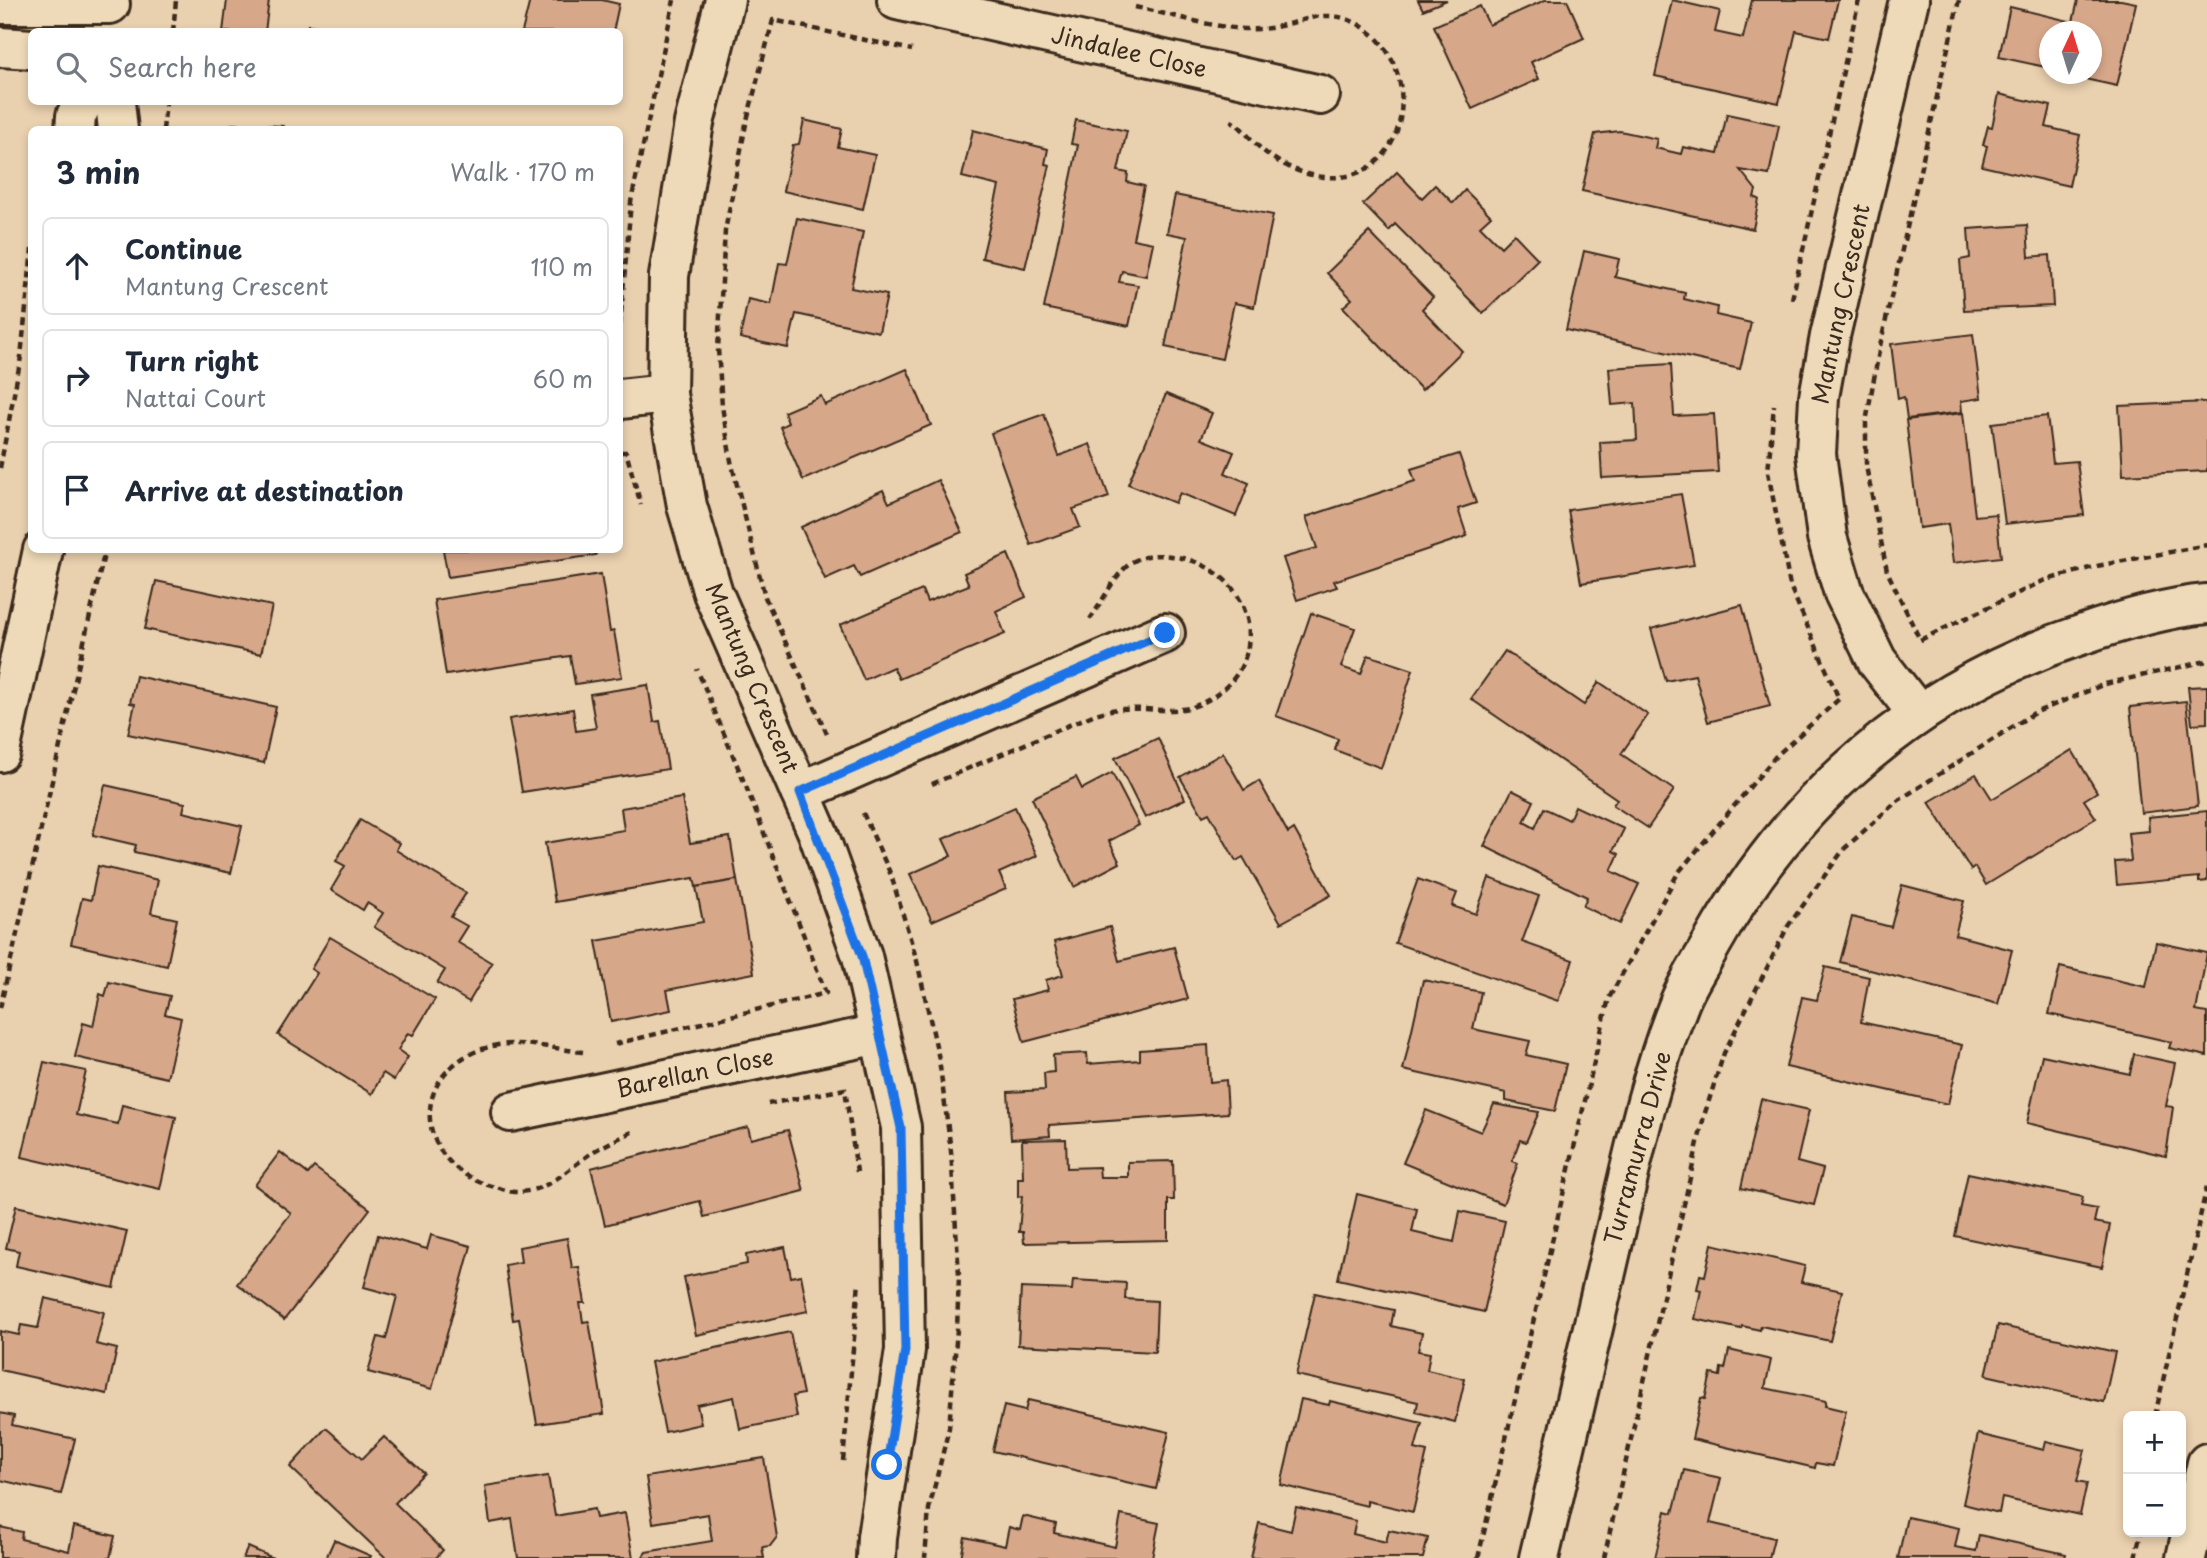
<!DOCTYPE html>
<html lang="en">
<head>
<meta charset="utf-8">
<style>
  body { margin:0; font-family:"Playpen Sans",sans-serif; background:#f2f2f3; color:#1f2937 }
  .controls { position:absolute; right:21px; bottom:21px; display:grid; overflow:hidden; border-radius:10px; box-shadow:0 4px 10px #0003 }
  .controls button { width:63px; height:63px; display:grid; place-items:center; padding:0; border:0; border-bottom:2px solid #e0e1e3; background:#fff; color:#1f2937; font:35px sans-serif }
  .compass { position:absolute; left:2039px; top:21px; width:63px; height:63px; border-radius:50%; background:#fff; box-shadow:0 4px 10px #0003; rotate:4deg }
  .stop { position:absolute; width:21px; height:21px; margin:-16px; border:5px solid #1a73e8; border-radius:50%; background:#fff }
  .stop.end { background:#1a73e8; border-color:#fff; box-shadow:0 2px 7px #0008 }
  .list { margin:0; padding:0; list-style:none }
  h2 { display:flex; justify-content:space-between; align-items:center; height:91px; margin:0; padding:0 28px; font-size:30px }
  h2 small { font-size:23px; font-weight:400; color:#747a83 }
  .list li { display:grid; grid-template-columns:46px 1fr auto; gap:21px; align-items:center; box-sizing:border-box; height:98px; margin:0 14px 14px; padding:0 14px; border:2px solid #e0e1e3; border-radius:10px }
  .list b { display:block; font-size:26px; white-space:nowrap }
  .list p { margin:0; font-size:23px; white-space:nowrap; color:#747a83 }
  .list em { font-size:23px; font-style:normal; color:#747a83 }
  .icon { flex:none; width:38px; height:38px; fill:none; stroke:currentColor; stroke-width:2; stroke-linecap:round; stroke-linejoin:round }
  .map { position:relative; flex:none; width:2207px; height:1558px; overflow:hidden }
  .search { position:absolute; background:#fff; box-shadow:0 4px 10px #0003; left:28px; top:28px; width:595px; height:77px; display:flex; align-items:center; gap:18px; box-sizing:border-box; padding:0 24px; border-radius:10px; color:#747a83; font-size:26px }
  .panel { position:absolute; background:#fff; box-shadow:0 4px 10px #0003; left:28px; top:126px; width:595px; height:427px; border-radius:10px }
  .map>svg:first-child { display:block }
  .building { fill:#d7a78a; stroke:#3b2a1e; stroke-width:2 }
  .lines { fill:none; stroke-linecap:round; stroke-linejoin:round }
  .street-casing { stroke:#3b2a1e; stroke-width:44 }
  .secondary-casing { stroke:#3b2a1e; stroke-width:44 }
  .path { stroke:#3b2a1e; stroke-width:4.5; stroke-dasharray:7 5; stroke-linecap:butt }
  .street { stroke:#eedab8; stroke-width:38 }
  .secondary { stroke:#eedab8; stroke-width:38 }
  .route { stroke:#1a73e8; stroke-width:9 }
  .labels { text-anchor:middle; stroke-width:5; stroke-linejoin:round; paint-order:stroke }
  .street-label { font-size:23px; fill:#3b2a1e; stroke:#eedab8 }
</style>
</head>
<body>
<div class="map">
<svg width="2207" height="1558" viewBox="0 0 2207 1558">
  <rect width="100%" height="100%" fill="#e9d0af"/>
  <filter id="ink" filterUnits="userSpaceOnUse"><feTurbulence type="fractalNoise" baseFrequency=".0143" numOctaves="2"/><feDisplacementMap in="SourceGraphic" scale="14" xChannelSelector="R" yChannelSelector="G"/><feConvolveMatrix kernelMatrix="1 2 1 2 8 2 1 2 1" color-interpolation-filters="sRGB"/></filter>
  <g filter="url(#ink)">
    <g class="building">
      <path d="M227,0h42l-4,32h-42z"/>
      <path d="M530,0h72l17,4 -6,28h-91z"/>
      <path d="M1418,0h29l-24,10z"/>
      <path d="M1545,0h22l17,38 -53,24 8,17 -67,30 -38,-83 46,-20 9,19z"/>
      <path d="M1672,0l48,11 -5,21 28,6 9,-38h86l-9,38 -33,-7 -17,72 -124,-27z"/>
      <path d="M2078,0h43l15,3 -19,83 -55,-12h30v-42h-42v36l-51,-11 11,-50 63,15z"/>
      <path d="M308,25l47,7h-48z"/>
      <path d="M1999,94l52,12 -5,21 34,8 -11,51 -87,-20 5,-20 -4,-1 5,-19 4,1z"/>
      <path d="M1727,114l52,11 -10,50 -29,-5 16,20 -2,7 5,2 -6,30 -171,-38 13,-57 25,-3 37,8 -2,9 26,6 2,-7 35,7z"/>
      <path d="M804,120l38,9 -4,18 37,8 -12,54 -80,-18 10,-46 6,-1z"/>
      <path d="M1076,120l51,11 -9,40 10,2 -1,9 17,4 -11,53 20,4 -7,33 -24,-5 -3,11 19,3 -9,41 -85,-18 34,-163 -7,-1z"/>
      <path d="M232,124l51,2v4h-51z"/>
      <path d="M973,130l75,19 -3,15 5,1 -25,103 -43,-10 17,-72 -37,-9z"/>
      <path d="M1397,172l25,26 13,-13 18,18 12,-13 26,26 -11,10 21,21 13,-13 24,25 -55,54 -88,-89 -6,7 -26,-27z"/>
      <path d="M1175,195l98,20 -19,92 -20,-4 -12,56 -57,-12 22,-110 -20,-4z"/>
      <path d="M797,218l66,14 -12,56 36,7 -8,37 -83,-18 -8,34 -48,-10 8,-39 23,5 8,-41 8,1z"/>
      <path d="M2027,225l2,32 21,-2 3,51 -89,4 -4,-50 10,-2 -2,-29z"/>
      <path d="M1369,232l64,65 -11,12 40,42 -40,39 -79,-83 9,-8 -25,-26z"/>
      <path d="M1584,251l35,8 -4,18 70,16 -1,6 33,8 -1,8 35,8 -11,46 -174,-39z"/>
      <path d="M1973,334l8,64 -20,3 1,11 -55,7 -3,-22 -6,2 -7,-55z"/>
      <path d="M1671,364l3,52 40,-2 4,58 -116,6 -2,-36 37,-2 -2,-37 -23,2 -3,-37z"/>
      <path d="M907,369l24,56 -128,55 -23,-53 8,-4 -4,-11 37,-16 4,9z"/>
      <path d="M1166,394l46,19 -11,26 33,13 -9,21 24,10 -13,33 -56,-23 -5,10 -47,-19z"/>
      <path d="M2207,402v69l-84,4 -4,-69z"/>
      <path d="M1963,413l12,103 21,-2 5,43 -48,6 -5,-39 -29,4 -13,-108z"/>
      <path d="M1044,414l15,42 31,-12 19,53 -36,12 7,18 -49,18 -40,-112z"/>
      <path d="M2047,416l6,47 24,-2 7,54 -79,9 -13,-101z"/>
      <path d="M1459,454l17,49 -18,6 9,27 -133,45 3,6 -40,13 -14,-42 34,-10 -11,-31 109,-36 -4,-12z"/>
      <path d="M938,480l24,52 -102,45 -6,-11 -29,13 -24,-52 82,-37 6,13z"/>
      <path d="M1681,494l13,71 -113,18 -13,-73z"/>
      <path d="M443,550h152l1,5 -148,22z"/>
      <path d="M1008,554l18,43 -30,14 9,23 -106,45 -6,-12 -29,13 -24,-55 82,-35 5,12 42,-17 -5,-12z"/>
      <path d="M601,574l9,58 4,-1 8,46 -47,7 -5,-28 -124,19 -12,-75z"/>
      <path d="M156,581l116,25 -11,48 -116,-25z"/>
      <path d="M1742,605l28,101 -62,16 -13,-47 -29,6 -15,-52z"/>
      <path d="M1311,613l44,15 -14,39 20,7 7,-19 45,15 -32,98 -46,-18 3,-11 -62,-23z"/>
      <path d="M1505,651l79,54 15,-23 49,33 -27,39 53,36 -26,38 -35,-23 4,-6 -146,-100z"/>
      <path d="M136,676l140,31 -12,56 -136,-29 7,-30 -5,-1z"/>
      <path d="M648,685l6,37 6,-1 8,48 -146,23 -13,-73 64,-10 3,22 20,-3 -6,-34z"/>
      <path d="M2207,686v37l-15,1 -4,-37z"/>
      <path d="M2186,701l12,105 -57,7 -11,-106z"/>
      <path d="M1158,738l27,61 -40,19 -30,-60z"/>
      <path d="M2072,750l25,42 -13,8 12,18 -110,67 -11,-18 -4,3 -42,-68 47,-28 16,25z"/>
      <path d="M1223,753l21,37 15,-9 29,52 6,-4 37,66 -50,28 -38,-66 -7,4 -27,-48 -6,3 -23,-39z"/>
      <path d="M1112,773l27,52 -30,16 11,22 -46,24 -42,-89 44,-21 6,12z"/>
      <path d="M105,785l80,18 -2,9 59,14 -11,47 -97,-21 2,-7 -43,-10z"/>
      <path d="M1512,790l22,11 -10,21 11,6 9,-20 25,12 6,-14 49,23 -11,22 6,3 -8,17 28,13 -19,40 -37,-18 4,-9 -103,-51z"/>
      <path d="M682,798l8,45 40,-6 7,43 -41,7 -2,-9 -139,24 -10,-59 79,-13 -3,-22z"/>
      <path d="M1015,807l22,49 -38,17 7,16 -74,32 -22,-47 41,-18 -8,-17z"/>
      <path d="M2207,811v70l-8,1v-5l-82,8 -2,-23 16,-1 -3,-28 21,-2 -1,-14z"/>
      <path d="M360,820l39,23 -3,7 70,43 -15,24 16,9 -10,16 35,21 -23,39 -32,-19 8,-13 -71,-43 9,-14 -16,-10 -4,7 -32,-20 14,-24 -9,-5z"/>
      <path d="M98,866l60,14 -7,33 26,6 -10,47 -96,-22 11,-46 9,2z"/>
      <path d="M1489,878l50,18 -17,46 51,18 -15,41 -163,-58 23,-64 39,14 -5,13 24,8z"/>
      <path d="M737,880l17,93 -87,17 4,20 -60,12 -15,-81 107,-19 -7,-35z"/>
      <path d="M1902,885l62,16 -9,34 57,15 -14,54 -158,-42 12,-45 39,10z"/>
      <path d="M1110,927l9,34 55,-14 14,52 -164,43 -12,-43 36,-9 -2,-10 17,-5 -9,-33z"/>
      <path d="M330,937l105,62 -22,36 -5,-2 -10,17 10,7 -14,23 -11,-7 -11,21 -94,-59 39,-62 -6,-4z"/>
      <path d="M2156,942l51,11 -11,58 11,2v43l-38,-8 2,-6 -122,-28 11,-47 86,20z"/>
      <path d="M1825,967l44,10 -8,45 101,23 -14,59 -162,-37 16,-70 15,3z"/>
      <path d="M1423,980l58,12 -8,37 57,12 -4,14 40,9 -11,47 -49,-10v-8l-103,-23z"/>
      <path d="M109,982l61,14 -5,18 16,4 -14,60 -92,-21 8,-34 10,3 7,-32 5,2z"/>
      <path d="M1208,1045l2,37 16,-2 2,33 -179,12 1,11 -39,3 -3,-47 37,-2 -1,-17 10,-1 -1,-17 34,-2 1,11 52,-4v-10z"/>
      <path d="M2134,1054l41,9 -9,43 7,1 -7,49 -139,-33 15,-68 88,19z"/>
      <path d="M44,1062l42,9 -10,44 42,9 4,-19 54,12 -16,72 -138,-32z"/>
      <path d="M1761,1099l48,11 -12,52 26,7 -9,36 -73,-17z"/>
      <path d="M1494,1104l45,8 -13,30 -6,-2 -8,21 6,2 -15,41 -100,-41 23,-53 55,22z"/>
      <path d="M748,1127l3,12 37,-9 16,61 -100,26 -4,-16 -95,24 -14,-57z"/>
      <path d="M1066,1139l1,29 32,-1 1,10h28v-15l45,-1 1,39h-6v40l-144,3 -1,-11h-4l3,-36 -4,1v-19h5l-1,-38z"/>
      <path d="M280,1152l28,22 6,-7 56,42 -86,111 -47,-36 54,-71 -36,-28z"/>
      <path d="M1968,1173l115,24 -2,9 16,3 -3,13 16,3 -8,42 -147,-31z"/>
      <path d="M1357,1194l60,15 -5,23 42,10 6,-31 45,10 -21,91 -146,-33z"/>
      <path d="M16,1206l111,25 -13,57 -98,-22 3,-15 -13,-3z"/>
      <path d="M378,1235l49,14 4,-14 40,11 -39,143 -64,-17 10,-35 8,2 11,-43 -33,-9z"/>
      <path d="M567,1238l5,30 7,-1 6,36h-5l3,19 6,-1 15,93 -67,10 -18,-105 -6,1 -8,-55 16,-3 -2,-15z"/>
      <path d="M1712,1244l93,22 -4,16 41,9 -12,50 -69,-15 -1,4 -18,-4 -1,3 -46,-10 6,-29 -4,-1 3,-14 5,1z"/>
      <path d="M785,1247l6,30 10,-2 7,36 -112,24 -12,-58 63,-13 -1,-9z"/>
      <path d="M1073,1280l53,3 -1,16 32,2 -2,51 -137,-7 3,-57 51,2z"/>
      <path d="M1315,1293l79,17 -3,16 31,7 -4,18 12,2 -3,17 38,9 -10,43 -39,-10 2,-10 -122,-27z"/>
      <path d="M45,1298l59,14 -8,32 21,5 -10,45 -107,-24v-39l19,4 2,-10 17,3z"/>
      <path d="M1998,1325l117,27 -11,50 -118,-27z"/>
      <path d="M790,1332l13,62 -10,2 4,21 -57,12 -6,-32 -37,8 4,19 -36,8 -14,-70z"/>
      <path d="M1729,1350l42,10 -6,28 61,13 -1,5 21,5 -13,55 -17,-3 -1,5 -123,-29 9,-41 4,1 6,-25 9,2 1,-8 4,1z"/>
      <path d="M1301,1399l28,6 1,-4 92,22 -7,26 12,3 -14,60 -46,-11v5l-86,-21z"/>
      <path d="M1028,1400l141,32 -13,57 -163,-38 11,-45 21,5z"/>
      <path d="M0,1413l14,3 -2,9 63,14 -14,55 -61,-14z"/>
      <path d="M326,1428l36,31 22,-22 40,36 -29,30 48,47 -7,8h-50l-96,-91z"/>
      <path d="M1978,1434l66,16 2,-9 39,9 -8,31 10,2 -7,32 -78,-17 -3,15 -36,-9z"/>
      <path d="M764,1458l13,79 -7,9 -8,1 2,11h-122l4,-6 66,-11 -4,-27 -55,9 -7,-46z"/>
      <path d="M1684,1470l37,8 -11,45 64,15 -5,20h-114l11,-47 7,2z"/>
      <path d="M548,1476l7,40 39,-7 2,9 29,-5 8,45h-115l-6,-39 -22,4 -5,-37z"/>
      <path d="M1296,1507l60,14 -3,13 33,8 3,-12 39,8 -5,20h-172l8,-35 32,8z"/>
      <path d="M1121,1515l38,8 -7,35h-191l4,-21 40,9 4,-19 11,3 3,-14 33,8 -2,9 61,14z"/>
      <path d="M1907,1517l52,11 -4,19 21,4 3,-16 87,19 -1,4h-167z"/>
      <path d="M74,1526l41,10 -5,22h-110v-31l22,5 -1,7 48,12z"/>
      <path d="M334,1540l37,16 -1,2h-44z"/>
      <path d="M248,1547l25,11h-30z"/>
    </g>
    <g class="lines">
      <defs>
        <g id="street">
          <path d="M725,0l-31,123 -25,153 -2,118 20,112 26,87 105,240 44,123 39,171 4,223 -28,187 -1,21"/>
          <path d="M897,0l423,95"/>
          <path d="M1909,0l-79,336 -11,61 -3,57 11,83 17,56 33,68 41,53"/>
          <path d="M0,4h110"/>
          <path d="M0,47l32,2"/>
          <path d="M115,102l3,28"/>
          <path d="M75,130l1,-14 7,-14"/>
          <path d="M620,399l47,-5"/>
          <path d="M0,752l43,-202"/>
          <path d="M800,792l365,-159"/>
          <path d="M511,1112l368,-78"/>
          <path d="M1539,1558c25,-105 49,-210 74,-316 19,-80 35,-161 66,-238 8,-21 22,-41 33,-61 83,-148 206,-253 366,-307 42,-15 85,-28 129,-32"/>
        </g>
        <path id="secondary" d="M2186,1558l21,-95"/>
      </defs>
      <use href="#street" class="street-casing"/>
      <use href="#secondary" class="secondary-casing"/>
      <g class="path">
        <path d="M1959,0l-79,346 -14,76v44l21,105 33,69 123,-59 54,-15 110,-21"/>
        <path d="M1135,7c40,8 95,27 135,21 32,-5 55,-22 88,-4 69,38 55,161 -34,153 -27,-3 -52,-16 -70,-35 -8,-8 -13,-16 -23,-21"/>
        <path d="M173,32l3,-32"/>
        <path d="M163,130l3,-28"/>
        <path d="M1792,299l67,-299"/>
        <path d="M620,325l11,-123 43,-202"/>
        <path d="M620,452h6l15,53"/>
        <path d="M0,468l21,-111 11,-108"/>
        <path d="M827,734l-62,-137 -34,-136 -9,-55 -4,-57 7,-118 21,-107 27,-104 139,30"/>
        <path d="M932,784l163,-70c8,-2 17,-5 26,-5 22,-2 53,5 74,-3 84,-33 65,-139 -24,-150 -15,-2 -33,-1 -45,11 -15,14 -24,36 -36,52"/>
        <path d="M863,813l28,62 26,86 22,98 12,92 8,124 -2,54 -8,99 -20,81 -4,49"/>
        <path d="M0,1008l105,-458"/>
        <path d="M615,1044l211,-51 -79,-204 -50,-120"/>
        <path d="M583,1052c-27,-3 -58,-11 -85,-7 -91,17 -90,120 -3,142 6,1 14,5 20,5 33,1 55,-25 79,-41 13,-7 25,-13 38,-19"/>
        <path d="M768,1104l77,-15 12,83"/>
        <path d="M2155,1416l52,-230"/>
        <path d="M843,1461l16,-179"/>
        <path d="M1478,1558l131,-560 69,-125 97,-116 64,-58 -49,-113 -22,-114 6,-67"/>
        <path d="M1604,1558l100,-442 20,-63 64,-127 56,-77 52,-47 138,-89 71,-29 102,-23"/>
        <path d="M2135,1558l6,-26"/>
      </g>
      <use href="#street" class="street"/>
      <use href="#secondary" class="secondary"/>
    </g>
  </g>
  <g class="lines" filter="url(#ink)">
    <path class="route" d="M887,1465l18,-115 -4,-222 -39,-172 -62,-164 365,-159"/>
  </g>
  <g class="labels">
    <g class="street-label">
      <text transform="translate(1129 52) rotate(13)" y="8">Jindalee Close</text>
      <text transform="translate(1841 304) rotate(-78)" y="8">Mantung Crescent</text>
      <text transform="translate(752 678) rotate(67)" y="8">Mantung Crescent</text>
      <text transform="translate(695 1073) rotate(-12)" y="8">Barellan Close</text>
      <text transform="translate(1638 1148) rotate(-75)" y="8">Turramurra Drive</text>
    </g>
  </g>
</svg>
<div class="controls">
<button>+</button>
<button>−</button>
</div>
<svg class="compass" viewBox="-18 -18 36 36"><path d="M0-13l5 13h-10z" fill="#e53935"/><path d="M0 13l5-13h-10z" fill="#747a83"/></svg>
<div class="stop" style="left:887px;top:1465px"></div>
<div class="stop end" style="left:1165px;top:633px"></div>
<div class="search"><svg class="icon" aria-label="search" viewBox="0 0 24 24"><circle cx="10" cy="10" r="6"/><path d="M15 15l6 6"/></svg>Search here</div>
<section class="panel">
<h2>3 min<small>Walk · 170 m</small></h2>
<ul class="list">
<li><svg class="icon" aria-label="ahead" viewBox="0 0 24 24"><path d="M12 20V5M6 11l6-6 6 6"/></svg><div><b>Continue</b><p>Mantung Crescent</p></div><em>110 m</em></li>
<li><svg class="icon" aria-label="right" viewBox="0 0 24 24"><path d="M7 20v-9h11M14 6l5 5-5 5"/></svg><div><b>Turn right</b><p>Nattai Court</p></div><em>60 m</em></li>
<li><svg class="icon" aria-label="arrive" viewBox="0 0 24 24"><path d="M6 21V4h12l-3 4 3 4H6"/></svg><div><b>Arrive at destination</b></div></li>
</ul>
</section>
</div>
</body>
</html>
